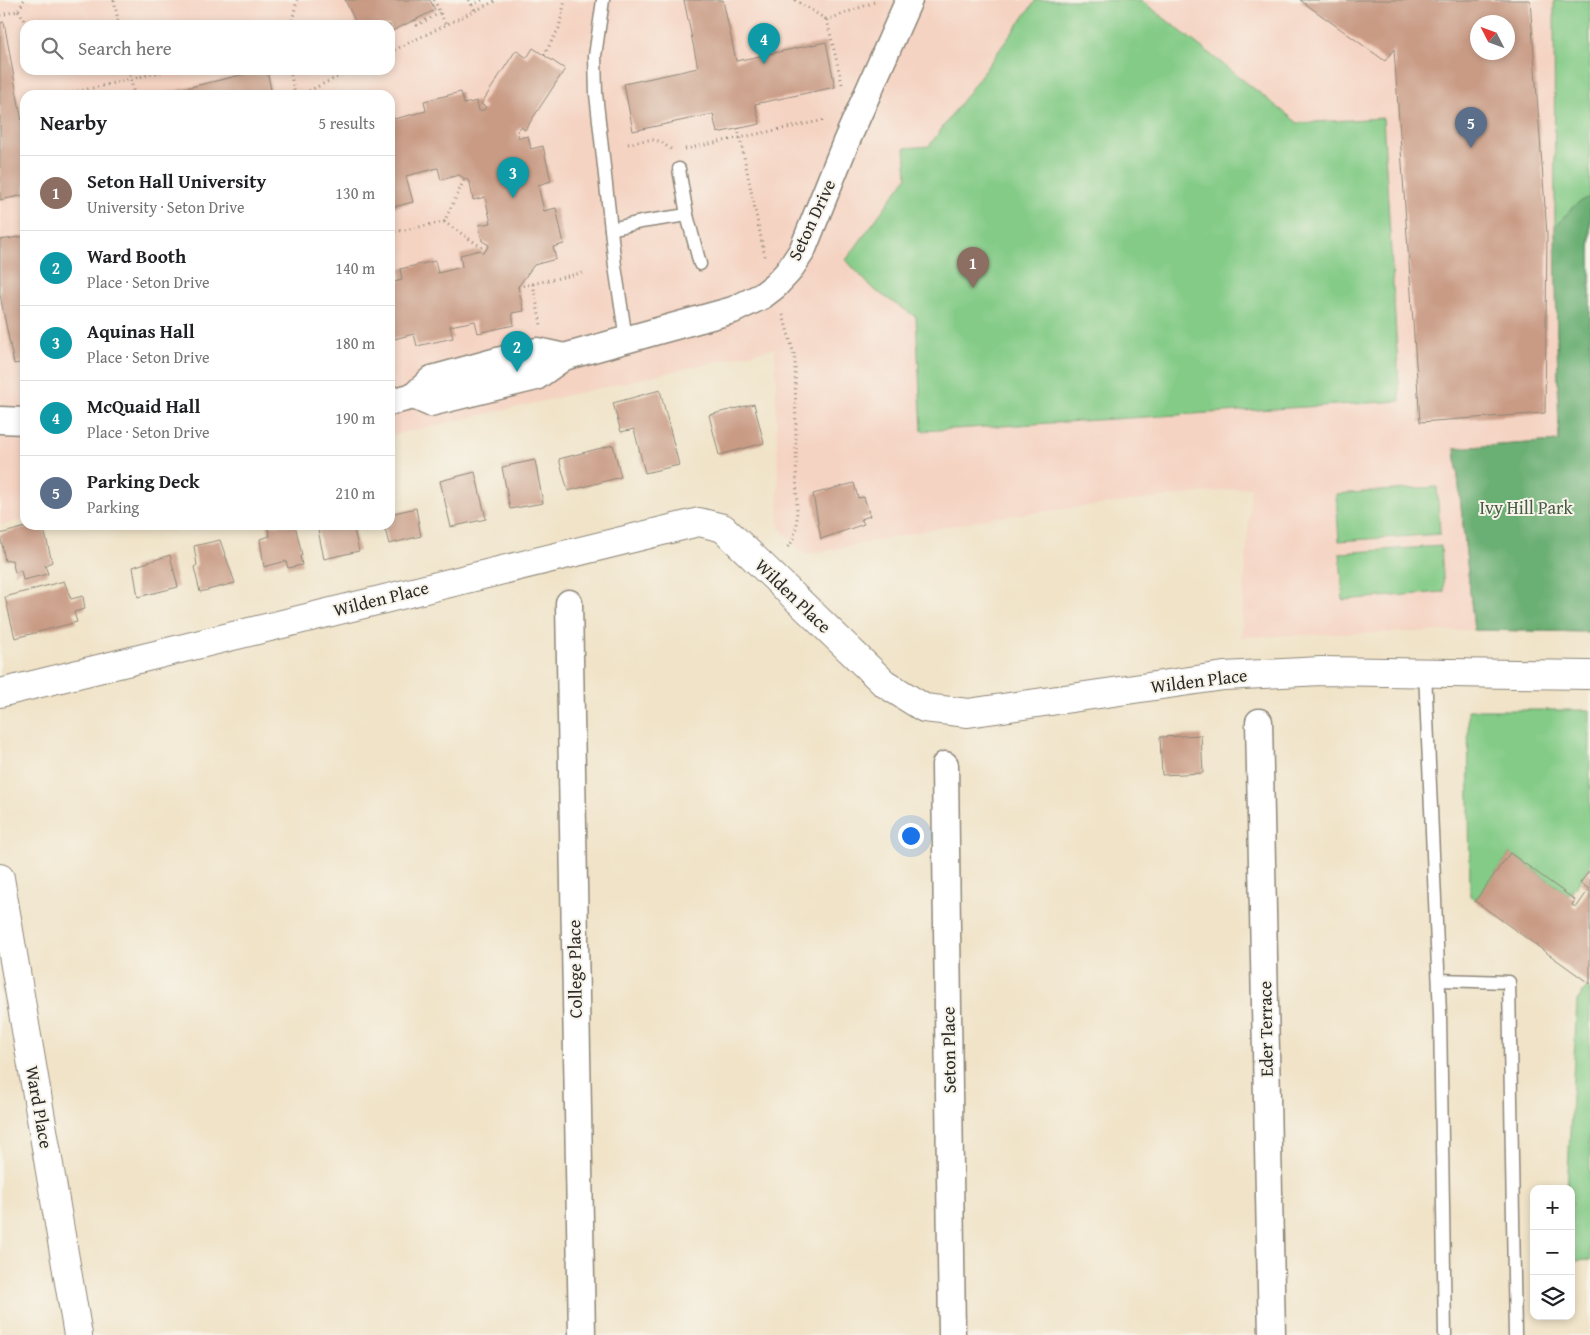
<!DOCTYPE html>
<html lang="en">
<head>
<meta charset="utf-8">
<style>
  body { margin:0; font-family:"Gentium Book Plus",serif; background:#f2f2f2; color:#202124 }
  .controls { position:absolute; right:15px; bottom:15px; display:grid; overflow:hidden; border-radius:10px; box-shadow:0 2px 8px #0003 }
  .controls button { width:45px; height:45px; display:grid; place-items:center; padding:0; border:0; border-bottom:1px solid #e0e0e0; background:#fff; color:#202124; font:25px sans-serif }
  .compass { position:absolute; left:1470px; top:15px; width:45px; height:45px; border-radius:50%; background:#fff; box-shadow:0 2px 8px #0003; rotate:312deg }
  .you { position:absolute; left:910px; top:835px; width:18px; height:18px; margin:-12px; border:4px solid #fff; border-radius:50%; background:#1a73e8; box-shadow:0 0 0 8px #1a73e833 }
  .badge { display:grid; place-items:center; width:32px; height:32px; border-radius:50%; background:#d93025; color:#fff; font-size:16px; font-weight:700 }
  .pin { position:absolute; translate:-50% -41px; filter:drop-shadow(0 1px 2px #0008) }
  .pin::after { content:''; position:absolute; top:26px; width:18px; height:15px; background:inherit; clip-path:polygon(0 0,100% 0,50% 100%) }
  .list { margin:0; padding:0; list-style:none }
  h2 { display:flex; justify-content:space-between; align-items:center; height:65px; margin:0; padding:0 20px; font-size:21px }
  h2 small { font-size:16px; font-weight:400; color:#757577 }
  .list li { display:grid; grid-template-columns:32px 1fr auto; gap:15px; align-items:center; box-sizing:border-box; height:75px; padding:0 20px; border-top:1px solid #e0e0e0 }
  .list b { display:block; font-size:19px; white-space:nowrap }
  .list p { margin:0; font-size:16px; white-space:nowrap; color:#757577 }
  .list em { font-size:16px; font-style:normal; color:#757577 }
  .icon { flex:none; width:28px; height:28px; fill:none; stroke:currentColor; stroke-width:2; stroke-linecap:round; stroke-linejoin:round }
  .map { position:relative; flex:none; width:1590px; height:1335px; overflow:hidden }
  .search { position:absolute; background:#fff; box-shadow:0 2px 8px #0003; left:20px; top:20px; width:375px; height:55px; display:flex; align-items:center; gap:12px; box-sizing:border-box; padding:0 18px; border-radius:15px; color:#757577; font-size:19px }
  .panel { position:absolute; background:#fff; box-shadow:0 2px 8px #0003; left:20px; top:90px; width:375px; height:440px; border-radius:15px }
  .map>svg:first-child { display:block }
  .built { fill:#f5d3c2; fill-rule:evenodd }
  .green { fill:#83cb86; stroke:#577b58 }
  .forest { fill:#6aaf73; stroke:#4a6d4f }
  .building { fill:#c99b85; fill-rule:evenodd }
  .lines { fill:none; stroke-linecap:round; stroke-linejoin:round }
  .service-casing { stroke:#8e877a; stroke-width:15 }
  .minor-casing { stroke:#8e877a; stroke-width:29 }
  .tertiary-casing { stroke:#8e877a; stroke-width:30 }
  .path { stroke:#8e877a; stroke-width:3; stroke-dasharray:1 4; stroke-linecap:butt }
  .service { stroke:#fff; stroke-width:12 }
  .minor { stroke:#fff; stroke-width:26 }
  .tertiary { stroke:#fff; stroke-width:28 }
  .labels { text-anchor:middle; stroke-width:4; stroke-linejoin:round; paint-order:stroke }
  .street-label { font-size:18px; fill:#2b2b2b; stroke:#f7f3e8 }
  .park-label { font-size:18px; fill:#455b46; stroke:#f7f3e8 }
</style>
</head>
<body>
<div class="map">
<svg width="1590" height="1335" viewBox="0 0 1590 1335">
  <rect width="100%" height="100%" fill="#f7f3e8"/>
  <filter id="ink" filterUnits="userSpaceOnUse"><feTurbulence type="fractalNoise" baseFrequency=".02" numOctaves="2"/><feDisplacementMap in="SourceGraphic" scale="10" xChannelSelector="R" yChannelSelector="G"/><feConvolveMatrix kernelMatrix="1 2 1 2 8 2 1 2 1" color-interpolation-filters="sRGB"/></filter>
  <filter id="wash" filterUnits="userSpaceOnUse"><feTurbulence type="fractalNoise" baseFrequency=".0096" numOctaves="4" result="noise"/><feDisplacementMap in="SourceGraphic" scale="20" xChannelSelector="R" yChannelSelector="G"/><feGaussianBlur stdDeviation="1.12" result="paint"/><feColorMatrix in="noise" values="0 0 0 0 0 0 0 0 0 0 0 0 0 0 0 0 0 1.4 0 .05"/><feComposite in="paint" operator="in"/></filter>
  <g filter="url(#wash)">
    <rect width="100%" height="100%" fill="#f0e3c8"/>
    <path class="built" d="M0,0h1554l1,227 4,214 -104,7 19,182 -233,7 10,-150 -261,31 -185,37 -26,-27 -4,-180 -385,88v-341h-365v424l-25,6zM1478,22h30v30h-30zM25,25h365v45h-365z"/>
    <g class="green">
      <path d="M1036,0h105l157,123 85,-5 17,283 -478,30 -6,-114 -43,-28 -27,-29 61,-83 -2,-29 24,-2z"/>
      <path d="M1554,0h36v632l-116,-2 -19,-182 104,-7 -4,-214z"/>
      <path d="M1437,487l3,47 -101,7 -3,-47z"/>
      <path d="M1441,546l3,46 -101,8 -3,-47z"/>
      <path d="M1468,710h122v157l-21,28 -59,-42 -34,47 -6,-4z"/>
      <path d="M1587,987l3,2v271l-19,1v-72h-4l10,-188z"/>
    </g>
    <path class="forest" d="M1590,196v436l-116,-2 -19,-182 104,-7 -4,-214 20,-22z"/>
    <g id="blocks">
      <g class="building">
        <path d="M345,0h85l5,10 -45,22v-7h-33z"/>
        <path d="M684,0h39l13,61 90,-19 9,45 -80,17 5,20 -43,9 -4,-19 -80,17 -9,-47 74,-16z"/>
        <path d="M1300,0h230l17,234 -2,179 -125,9 -26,-373 -9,12zM1478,22h30v30h-30z"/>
        <path d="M4,22l21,117v56l-25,5v-177z"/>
        <path d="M533,48l32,21 -40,61 -4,-3 -4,4 2,7 9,-2 3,13 12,-3 8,35 -13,4 6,26 12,-3 8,36 -11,3 3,12 -22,6 -16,22 6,24 -12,2 2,12 -36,8 -3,-12 -25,5 3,12 -36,8 -3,-12 -24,6v-57l12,-3 -2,-11 35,-8 3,12 24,-6 -2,-12 20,-5 3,3 3,-3 3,-5 -7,-4 -3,-16 12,-2 -6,-26 -12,3 -3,-18 -11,-7 -18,5 -3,-12 -32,8 7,26 -23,6v-102l4,13 32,-8 -2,-10 37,-9 3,12 13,-3 2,10 5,-1 2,-3 -5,-3 35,-54 11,8z"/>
        <path d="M262,70h5l5,25h-115z"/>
        <path d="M25,236v126l-11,2 -14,-69v-55z"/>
        <path d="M660,390l19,75 -34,8 -11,-44 -13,3 -8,-29z"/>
        <path d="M754,404l10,39 -45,12 -10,-40z"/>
        <path d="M613,445l8,32 -53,14 -9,-32z"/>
        <path d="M535,460l8,43 -33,6 -8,-42z"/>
        <path d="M475,472l11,47 -35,8 -11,-46z"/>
        <path d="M854,483l4,15 6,-1 6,19 -9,3 3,5 -43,15 -8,-45z"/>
        <path d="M416,508l5,28 -32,8 -5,-19h6v-11z"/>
        <path d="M33,525h10l9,37 -7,3 3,9 -25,6 -2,-10 -6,3 -3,-13 -7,1 -5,-27z"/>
        <path d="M267,525h28l7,30 -2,1 2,9 -14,3 -2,-7 -22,6 -4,-28 10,-3z"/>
        <path d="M317,525h36l6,26 -35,8z"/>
        <path d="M220,540l15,43 -35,9 -6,-25 3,-2 -3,-19z"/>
        <path d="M170,555l8,32 -40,10 -5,-30z"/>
        <path d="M64,581l7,18 12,-3 2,13 -11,3 3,10 -62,16 -10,-41z"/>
        <path d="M1201,735l2,38 -41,2 -2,-38z"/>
        <path d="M1510,853l65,47 -3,5 4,3 13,-19 -9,-6 10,-13v114l-115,-83z"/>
      </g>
    </g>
  </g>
  <g filter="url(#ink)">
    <use href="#blocks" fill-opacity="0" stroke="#8e877a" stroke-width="1"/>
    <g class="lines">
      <defs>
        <g id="service">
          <path d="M603,0l-8,56 1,38 19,172 11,73"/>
          <path d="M687,215l13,49"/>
          <path d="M611,229l30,-7 46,-7 -8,-46"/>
          <path d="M1425,672l15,342 5,321"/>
          <path d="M1439,980l70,2 6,353"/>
        </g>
        <g id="minor">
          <path d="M414,396l16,7 106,-26 28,-20 169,-47 29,-14 13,-10 13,-14 14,-21 44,-109 63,-142"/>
          <path d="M390,402l24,-6 18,-17 65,-18 40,-10 27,6"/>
          <path d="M0,420l25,1"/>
          <path d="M569,603l13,732"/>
          <path d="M1259,722l13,613"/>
          <path d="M945,765l7,570"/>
        </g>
        <g id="tertiary">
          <path d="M0,693l699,-171 24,6 161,155 40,25 44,5 256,-37 97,-5 269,4"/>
          <path d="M0,878l78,457"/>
        </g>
      </defs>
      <use href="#service" class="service-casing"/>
      <use href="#minor" class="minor-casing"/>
      <use href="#tertiary" class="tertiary-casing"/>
      <g class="path">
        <path d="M114,0l5,25"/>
        <path d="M434,0l12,25"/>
        <path d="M469,0l6,11"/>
        <path d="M795,0l32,20"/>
        <path d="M472,5l10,-5"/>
        <path d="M18,11l11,14"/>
        <path d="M0,15l18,-4 6,-11"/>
        <path d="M415,20l2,5 23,-12"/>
        <path d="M291,25l6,-25"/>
        <path d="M390,52l107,-52"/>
        <path d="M544,55l15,-27 6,-28"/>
        <path d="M129,70l5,25"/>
        <path d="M290,70l5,25"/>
        <path d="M842,84l-15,-64 50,-19"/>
        <path d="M63,95l106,-25"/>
        <path d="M300,95l52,-25"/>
        <path d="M738,128l27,129"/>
        <path d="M628,144c10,-2 22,-7 33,-2 4,2 6,5 10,7"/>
        <path d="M685,149l140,-29"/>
        <path d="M444,222l21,-44"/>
        <path d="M390,233l54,-11 42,28"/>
        <path d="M533,284l8,41"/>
        <path d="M518,287l68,-15"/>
        <path d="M783,315l12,43 2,167 -5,17 -6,7"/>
      </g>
      <use href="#service" class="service"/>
      <use href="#minor" class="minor"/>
      <use href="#tertiary" class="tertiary"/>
    </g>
  </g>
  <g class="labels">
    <g class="street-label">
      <text transform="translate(812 220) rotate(-65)" y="6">Seton Drive</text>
      <text transform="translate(793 596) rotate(44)" y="6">Wilden Place</text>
      <text transform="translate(381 599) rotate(-14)" y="6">Wilden Place</text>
      <text transform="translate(1199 681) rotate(-7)" y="6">Wilden Place</text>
      <text transform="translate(575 969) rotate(-91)" y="6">College Place</text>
      <text transform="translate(1266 1029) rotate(-91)" y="6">Eder Terrace</text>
      <text transform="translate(949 1050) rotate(-91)" y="6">Seton Place</text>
      <text transform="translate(39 1107) rotate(80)" y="6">Ward Place</text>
    </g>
    <g class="park-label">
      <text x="1526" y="514">Ivy Hill Park</text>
    </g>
  </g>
</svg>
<div class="controls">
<button>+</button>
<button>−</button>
<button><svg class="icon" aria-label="layers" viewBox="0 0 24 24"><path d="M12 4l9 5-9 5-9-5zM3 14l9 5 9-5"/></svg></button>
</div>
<svg class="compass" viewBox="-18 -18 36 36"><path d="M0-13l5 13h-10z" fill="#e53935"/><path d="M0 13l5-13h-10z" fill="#757577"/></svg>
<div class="you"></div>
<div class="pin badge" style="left:973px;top:288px;background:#8d6e63">1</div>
<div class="pin badge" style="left:517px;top:372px;background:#0f9aa8">2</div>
<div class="pin badge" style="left:513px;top:198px;background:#0f9aa8">3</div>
<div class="pin badge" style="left:764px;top:64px;background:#0f9aa8">4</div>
<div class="pin badge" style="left:1471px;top:148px;background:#5c6f8a">5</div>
<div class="search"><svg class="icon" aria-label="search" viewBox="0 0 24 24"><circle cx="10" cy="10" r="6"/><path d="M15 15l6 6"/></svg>Search here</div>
<section class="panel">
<h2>Nearby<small>5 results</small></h2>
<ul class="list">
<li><span class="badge" style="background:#8d6e63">1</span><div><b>Seton Hall University</b><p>University · Seton Drive</p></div><em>130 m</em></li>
<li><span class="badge" style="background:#0f9aa8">2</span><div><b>Ward Booth</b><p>Place · Seton Drive</p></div><em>140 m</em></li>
<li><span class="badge" style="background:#0f9aa8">3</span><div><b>Aquinas Hall</b><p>Place · Seton Drive</p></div><em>180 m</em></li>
<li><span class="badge" style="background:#0f9aa8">4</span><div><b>McQuaid Hall</b><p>Place · Seton Drive</p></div><em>190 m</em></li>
<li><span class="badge" style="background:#5c6f8a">5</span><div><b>Parking Deck</b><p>Parking</p></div><em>210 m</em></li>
</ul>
</section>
</div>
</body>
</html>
